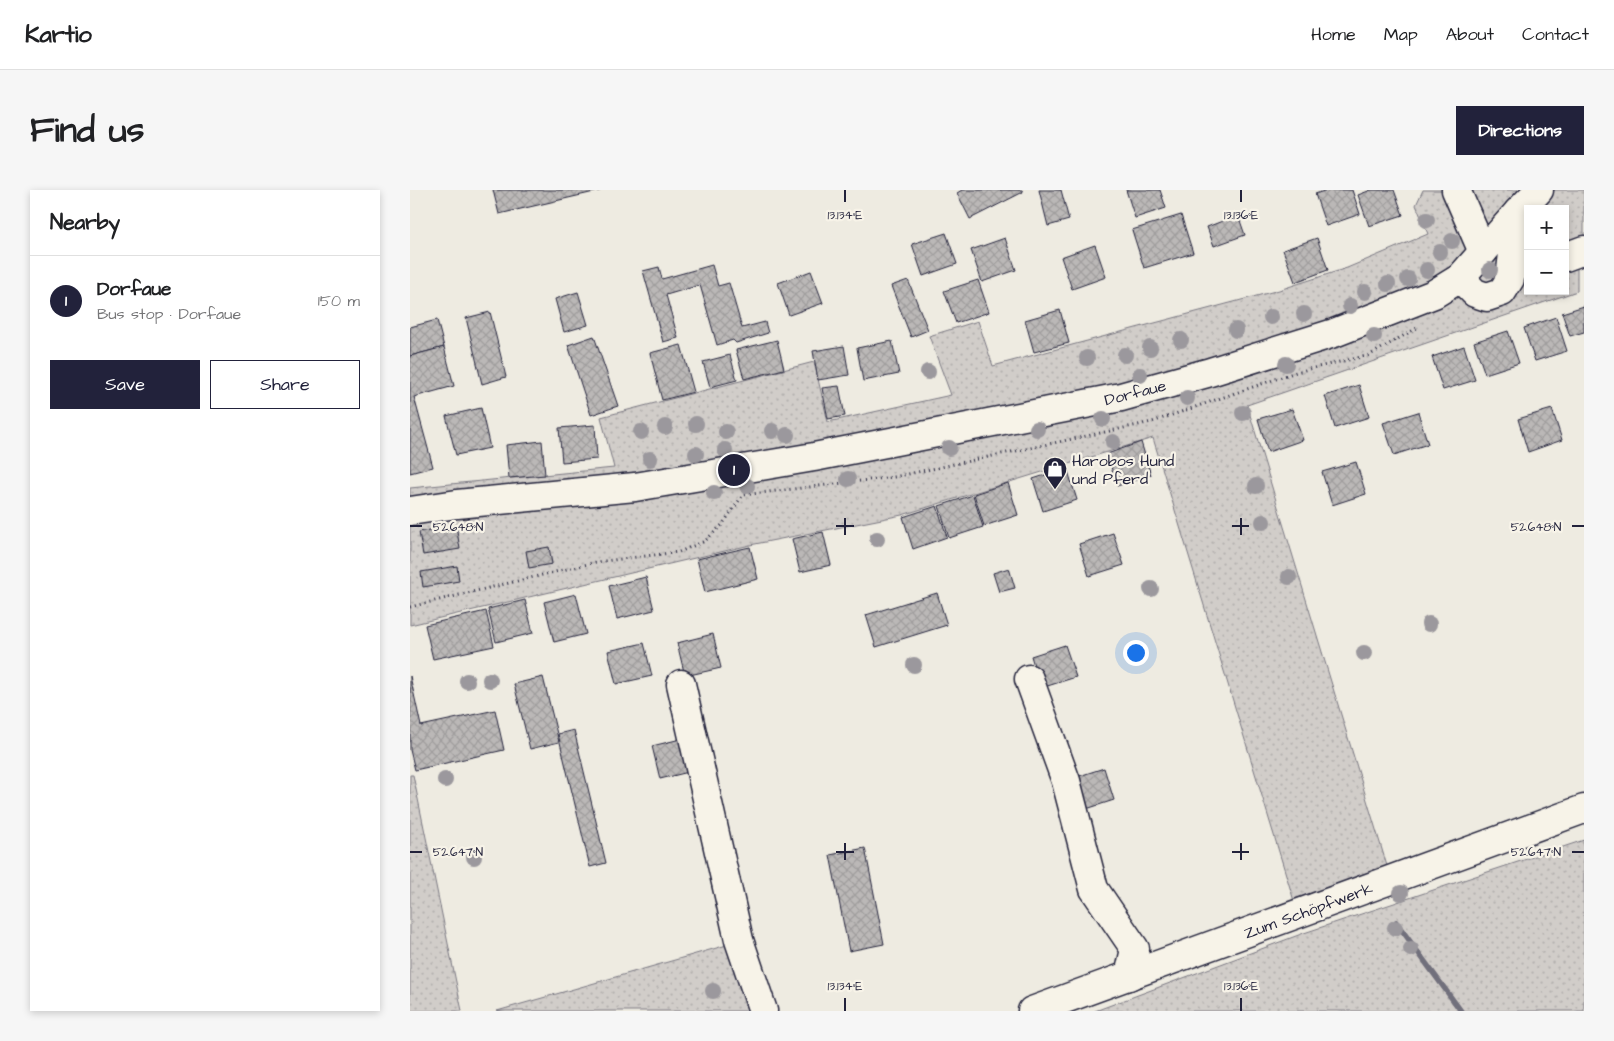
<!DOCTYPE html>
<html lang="en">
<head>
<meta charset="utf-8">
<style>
  body { margin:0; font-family:"Architects Daughter",sans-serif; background:#f6f6f6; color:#202124 }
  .controls { position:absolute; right:15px; top:15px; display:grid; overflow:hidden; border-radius:0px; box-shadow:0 2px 8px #0003 }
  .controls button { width:45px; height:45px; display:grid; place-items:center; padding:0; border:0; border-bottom:1px solid #e0e0e0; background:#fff; color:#202124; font:25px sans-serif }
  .you { position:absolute; left:725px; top:462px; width:18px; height:18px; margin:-12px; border:4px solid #fff; border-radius:50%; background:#1a73e8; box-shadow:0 0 0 8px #1a73e833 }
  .badge { display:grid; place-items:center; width:32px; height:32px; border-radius:50%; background:#22223b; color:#fff; font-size:16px; font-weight:700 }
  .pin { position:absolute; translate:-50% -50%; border:2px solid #fff; box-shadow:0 1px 5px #0006 }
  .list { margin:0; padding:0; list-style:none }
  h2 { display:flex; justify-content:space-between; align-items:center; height:65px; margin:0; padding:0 20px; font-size:21px }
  h2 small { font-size:16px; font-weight:400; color:#757577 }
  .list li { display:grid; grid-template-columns:32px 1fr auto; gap:15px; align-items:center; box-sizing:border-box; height:90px; padding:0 20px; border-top:1px solid #e0e0e0 }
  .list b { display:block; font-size:19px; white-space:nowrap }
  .list p { margin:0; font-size:16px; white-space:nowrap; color:#757577 }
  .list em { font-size:16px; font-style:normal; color:#757577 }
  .actions { display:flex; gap:10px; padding:15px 20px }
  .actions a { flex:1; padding:11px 0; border:1px solid #22223b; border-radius:0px; text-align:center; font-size:18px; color:#22223b }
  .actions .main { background:#22223b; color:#fff }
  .map { position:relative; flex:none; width:1174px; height:821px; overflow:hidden; border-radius:0px }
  header { display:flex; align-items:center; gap:30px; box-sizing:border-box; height:70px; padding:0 25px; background:#fff; border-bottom:1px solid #e0e0e0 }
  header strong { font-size:24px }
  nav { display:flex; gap:28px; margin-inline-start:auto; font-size:18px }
  .intro { display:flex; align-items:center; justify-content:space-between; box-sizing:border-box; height:120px; padding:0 30px }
  h1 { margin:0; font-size:35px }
  .button { padding:12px 22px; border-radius:0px; background:#22223b; color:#fff; font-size:18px; font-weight:700 }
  main { display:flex; gap:30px; padding:0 30px }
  aside { flex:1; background:#fff; border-radius:0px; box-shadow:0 2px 8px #0003 }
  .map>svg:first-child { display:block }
  .grass { fill:url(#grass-dots); stroke:#7a7882; fill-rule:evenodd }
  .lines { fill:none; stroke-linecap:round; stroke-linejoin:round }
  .stream { stroke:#716f7b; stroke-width:5.5 }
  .building { fill:url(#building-cross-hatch); stroke:#22223b }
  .minor-casing { stroke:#22223b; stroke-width:31 }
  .path { stroke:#22223b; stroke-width:3; stroke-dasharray:1 4; stroke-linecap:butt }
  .minor { stroke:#f7f3e8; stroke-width:28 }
  .tree { fill:#9b989d }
  .ticks { fill:none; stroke:#22223b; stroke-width:2 }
  .labels { text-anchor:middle; stroke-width:4.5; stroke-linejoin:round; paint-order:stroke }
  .street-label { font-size:16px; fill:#22223b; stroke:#f7f3e8 }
  .poi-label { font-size:16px; fill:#22223b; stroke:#f7f3e8; text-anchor:start }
  .ticks-label { font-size:12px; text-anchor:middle; fill:#22223b; stroke:#f7f3e8; stroke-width:4.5; stroke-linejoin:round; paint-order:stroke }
</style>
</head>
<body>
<header>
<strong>Kartio</strong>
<nav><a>Home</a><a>Map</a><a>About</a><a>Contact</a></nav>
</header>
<div class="intro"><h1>Find us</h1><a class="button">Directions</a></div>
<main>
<aside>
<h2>Nearby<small></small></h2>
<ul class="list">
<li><span class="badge">1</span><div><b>Dorfaue</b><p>Bus stop · Dorfaue</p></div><em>150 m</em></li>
</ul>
<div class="actions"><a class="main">Save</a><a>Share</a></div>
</aside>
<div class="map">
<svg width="1174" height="821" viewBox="0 0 1174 821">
  <defs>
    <pattern id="grass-dots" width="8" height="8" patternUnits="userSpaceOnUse" patternTransform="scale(1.25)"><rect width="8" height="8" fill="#d1cdc9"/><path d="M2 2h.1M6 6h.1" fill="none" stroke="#b3b0ae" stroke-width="1.8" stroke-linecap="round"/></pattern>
    <pattern id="building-cross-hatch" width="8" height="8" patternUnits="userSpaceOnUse" patternTransform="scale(1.25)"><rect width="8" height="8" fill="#bbb8b7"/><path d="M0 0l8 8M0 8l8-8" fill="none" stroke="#a09e9e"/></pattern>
  </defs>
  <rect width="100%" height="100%" fill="#eeebe1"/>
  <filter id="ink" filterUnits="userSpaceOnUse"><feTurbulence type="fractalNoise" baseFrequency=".02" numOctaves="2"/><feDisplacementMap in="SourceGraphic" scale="10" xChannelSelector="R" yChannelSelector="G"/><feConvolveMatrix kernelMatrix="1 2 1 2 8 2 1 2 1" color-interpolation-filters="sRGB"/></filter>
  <g filter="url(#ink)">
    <g class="grass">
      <path d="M1013,0h161v70l-7,4v27l-330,114 140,461 -93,35 -141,-463 -251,77 -152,30 -340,80v-137l204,-20 -13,-51 213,-55 14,60 123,-27 -22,-59 49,-15 15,45 286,-76 68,-22 81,-34 -12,-29zM1118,19h37v82h-37z"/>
      <path d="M0,585h3l49,236h-52z"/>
      <path d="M1174,650v171h-489l209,-78z"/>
      <path d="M324,753l17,68h-254z"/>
    </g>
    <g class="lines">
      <path class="stream" d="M986,732l65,89"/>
    </g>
    <g class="building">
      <path d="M83,0h110l-104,24z"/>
      <path d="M552,0h60l1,2 -53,27 -13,-26z"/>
      <path d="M629,0h22l8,30 -21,6z"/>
      <path d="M716,0h34l6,18 -31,10z"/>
      <path d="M917,0h25l8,24 -34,12 -11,-32z"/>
      <path d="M961,0h23l9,25 -34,11 -11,-31z"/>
      <path d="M771,25l12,38 -49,15 -12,-38z"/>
      <path d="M828,25l7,20 -31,11 -7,-19z"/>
      <path d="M536,43l11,31 -34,12 -11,-32z"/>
      <path d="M595,48l11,32 -34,12 -11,-32z"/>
      <path d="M907,48l11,32 -33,12 -12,-32z"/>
      <path d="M685,55l11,32 -34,12 -11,-32z"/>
      <path d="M302,75l6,21 11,-3 13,45 23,-6 3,11 -32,10 -3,-3 -16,5 -17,-60 -34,10 12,43 -15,4 -20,-71 16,-4 3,12z"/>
      <path d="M401,81l12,32 -34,12 -11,-32z"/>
      <path d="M498,90l20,50 -17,7 -20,-51z"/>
      <path d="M568,90l11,32 -33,11 -12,-32z"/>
      <path d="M168,102l10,33 -24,7 -9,-33z"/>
      <path d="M1174,116v26l-14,4 -8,-23z"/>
      <path d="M650,120l9,33 -35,9 -9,-32z"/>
      <path d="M80,122l16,65 -24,7 -16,-66z"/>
      <path d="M1146,127l11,34 -32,10 -11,-33z"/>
      <path d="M27,130l7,27 -34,9v-29z"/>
      <path d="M1098,141l11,32 -34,11 -11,-32z"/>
      <path d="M184,146l24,70 -27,9 -23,-70z"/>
      <path d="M367,150l7,29 -40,10 -8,-29z"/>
      <path d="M482,151l7,33 -36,7 -6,-33z"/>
      <path d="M271,155l13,47 -32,8 -12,-47z"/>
      <path d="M434,156l5,29 -31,5 -5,-29z"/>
      <path d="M1054,156l11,34 -32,10 -11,-33z"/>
      <path d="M34,157l10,39 -40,11 19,70 -23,6v-117z"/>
      <path d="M320,165l7,25 -27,7 -7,-25z"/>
      <path d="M949,195l10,32 -34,11 -10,-32z"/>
      <path d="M429,196l6,30 -17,3 -6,-31z"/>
      <path d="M71,218l9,40 -34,7 -10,-39z"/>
      <path d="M882,219l11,31 -35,12 -10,-33z"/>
      <path d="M1142,219l10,31 -34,12 -10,-33z"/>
      <path d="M1008,222l10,32 -34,11 -11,-32z"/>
      <path d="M185,235l2,34 -35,3 -3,-34z"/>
      <path d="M132,251l3,34 -36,3 -3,-33z"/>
      <path d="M731,252l10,33 -34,11 -10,-32z"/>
      <path d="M946,272l10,32 -34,11 -10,-33z"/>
      <path d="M657,278l10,32 -34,11 -10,-32z"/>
      <path d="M598,293l10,32 -34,11 -10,-32z"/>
      <path d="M563,305l10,32 -34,11 -10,-32z"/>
      <path d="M527,316l10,31 -34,12 -10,-32z"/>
      <path d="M46,335l4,24 -37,6 -4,-23z"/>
      <path d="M413,342l8,33 -31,7 -8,-33z"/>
      <path d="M703,343l11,32 -35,11 -10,-32z"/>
      <path d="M139,357l3,17 -23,4 -3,-17z"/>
      <path d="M340,357l8,32 -53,13 -8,-33z"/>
      <path d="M47,376l2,15 -36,6 -2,-15z"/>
      <path d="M599,378l6,20 -16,4 -6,-19z"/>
      <path d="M236,387l8,33 -37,9 -8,-33z"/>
      <path d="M527,403l10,32 -71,22 -10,-32z"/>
      <path d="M166,404l10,40 -32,8 -10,-40z"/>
      <path d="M115,410l8,33 -37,9 -8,-33z"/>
      <path d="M76,421l8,35 -61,13 -8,-34z"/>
      <path d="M303,444l8,34 -36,8 -8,-33z"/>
      <path d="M234,453l8,33 -36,8 -8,-33z"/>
      <path d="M655,455l11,32 -35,11 -10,-32z"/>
      <path d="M0,486l11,50 74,-16 9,40 -89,20 -5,-20z"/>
      <path d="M133,487l16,65 -29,7 -16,-65z"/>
      <path d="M164,540l32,133 -16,4 -32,-133z"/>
      <path d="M279,547l8,33 -37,9 -8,-33z"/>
      <path d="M694,578l10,32 -34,11 -10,-32z"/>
      <path d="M455,658l19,96 -35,7 -19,-96z"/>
    </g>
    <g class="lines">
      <defs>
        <g id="minor">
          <path d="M1046,0l27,62"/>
          <path d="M1155,67l19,-7"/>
          <path d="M1050,88l15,15 12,4 15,-5 8,-13 8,-67"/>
          <path d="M0,321l47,-7 178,-17 179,-30 307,-60 86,-24 127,-40 100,-39 26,-16 58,-66 21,-22"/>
          <path d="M619,489l37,102 28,108 41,60 -6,27"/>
          <path d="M271,494l58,256 24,71"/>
          <path d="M622,821l552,-202"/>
        </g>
      </defs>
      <use href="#minor" class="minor-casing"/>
      <path class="path" d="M0,417l186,-45 83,-10 26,-11 17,-16 21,-30 151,-18 258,-55 144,-50 74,-17 47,-27"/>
      <use href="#minor" class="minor"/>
    </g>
    <g class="tree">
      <circle cx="1017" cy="30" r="8"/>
      <circle cx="1042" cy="51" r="8"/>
      <circle cx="1030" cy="62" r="8"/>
      <circle cx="1017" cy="80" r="8"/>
      <circle cx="1080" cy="80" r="8"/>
      <circle cx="998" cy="89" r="8"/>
      <circle cx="978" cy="94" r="8"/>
      <circle cx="955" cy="102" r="8"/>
      <circle cx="940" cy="116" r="8"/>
      <circle cx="894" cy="124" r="8"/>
      <circle cx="861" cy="127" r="8"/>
      <circle cx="826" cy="140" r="8"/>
      <circle cx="964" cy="146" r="8"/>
      <circle cx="771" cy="150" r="8"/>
      <circle cx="740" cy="158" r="8"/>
      <circle cx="715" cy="165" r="8"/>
      <circle cx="677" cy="168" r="8"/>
      <circle cx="876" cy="174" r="8"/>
      <circle cx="518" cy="182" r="8"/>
      <circle cx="730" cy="185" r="8"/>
      <circle cx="777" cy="208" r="8"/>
      <circle cx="833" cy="223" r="8"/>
      <circle cx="693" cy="229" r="8"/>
      <circle cx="286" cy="234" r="8"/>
      <circle cx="255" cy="237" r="8"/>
      <circle cx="627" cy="239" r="8"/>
      <circle cx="362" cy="241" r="8"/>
      <circle cx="231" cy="242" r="8"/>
      <circle cx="316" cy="242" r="8"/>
      <circle cx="377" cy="245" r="8"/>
      <circle cx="703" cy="252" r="8"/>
      <circle cx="539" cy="258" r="8"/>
      <circle cx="315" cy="260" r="8"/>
      <circle cx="286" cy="264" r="8"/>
      <circle cx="240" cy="269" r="8"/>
      <circle cx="438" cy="289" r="8"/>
      <circle cx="337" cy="296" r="8"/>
      <circle cx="846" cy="296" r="8"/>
      <circle cx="304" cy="303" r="8"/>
      <circle cx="853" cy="332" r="8"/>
      <circle cx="467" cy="349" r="8"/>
      <circle cx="879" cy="387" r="8"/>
      <circle cx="741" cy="399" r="8"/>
      <circle cx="1019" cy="434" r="8"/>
      <circle cx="954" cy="463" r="8"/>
      <circle cx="504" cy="475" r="8"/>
      <circle cx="80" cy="490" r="8"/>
      <circle cx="57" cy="491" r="8"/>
      <circle cx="35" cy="590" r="8"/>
      <circle cx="64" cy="667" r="8"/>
      <circle cx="991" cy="703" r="8"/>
      <circle cx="985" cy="738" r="8"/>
      <circle cx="1001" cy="759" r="8"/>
      <circle cx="303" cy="801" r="8"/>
    </g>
  </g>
  <path class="ticks" d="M435,0v12M831,0v12M435,328v17M831,328v17M0,336h12M426,336h18M822,336h17M1162,336h12M435,653v17M831,653v17M0,662h12M426,662h18M822,662h17M1162,662h12M435,808v13M831,808v13"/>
  <defs>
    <symbol id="shop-pin" viewBox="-11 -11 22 30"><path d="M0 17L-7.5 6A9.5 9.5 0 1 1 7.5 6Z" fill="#22223b" stroke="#f7f3e8"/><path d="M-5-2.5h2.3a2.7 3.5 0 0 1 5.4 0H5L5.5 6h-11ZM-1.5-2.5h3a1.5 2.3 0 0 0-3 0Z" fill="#fff"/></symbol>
  </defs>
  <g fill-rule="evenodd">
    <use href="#shop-pin" x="631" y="265" width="28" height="38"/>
  </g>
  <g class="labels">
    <g class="street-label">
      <text transform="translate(725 202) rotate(-14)" y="6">Dorfaue</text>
      <text transform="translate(898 720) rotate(-20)" y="6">Zum Schöpfwerk</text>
    </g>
    <g class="poi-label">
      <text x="662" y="276">Harobos Hund<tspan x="662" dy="18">und Pferd</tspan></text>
    </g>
  </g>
  <g class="ticks-label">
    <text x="435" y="29">13.134°E</text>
    <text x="831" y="29">13.136°E</text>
    <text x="48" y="341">52.648°N</text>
    <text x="1126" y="341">52.648°N</text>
    <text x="48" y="666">52.647°N</text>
    <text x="1126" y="666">52.647°N</text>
    <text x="435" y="800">13.134°E</text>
    <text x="831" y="800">13.136°E</text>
  </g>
</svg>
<div class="controls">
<button>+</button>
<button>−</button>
</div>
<div class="you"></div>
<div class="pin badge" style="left:324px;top:280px">1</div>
</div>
</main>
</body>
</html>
